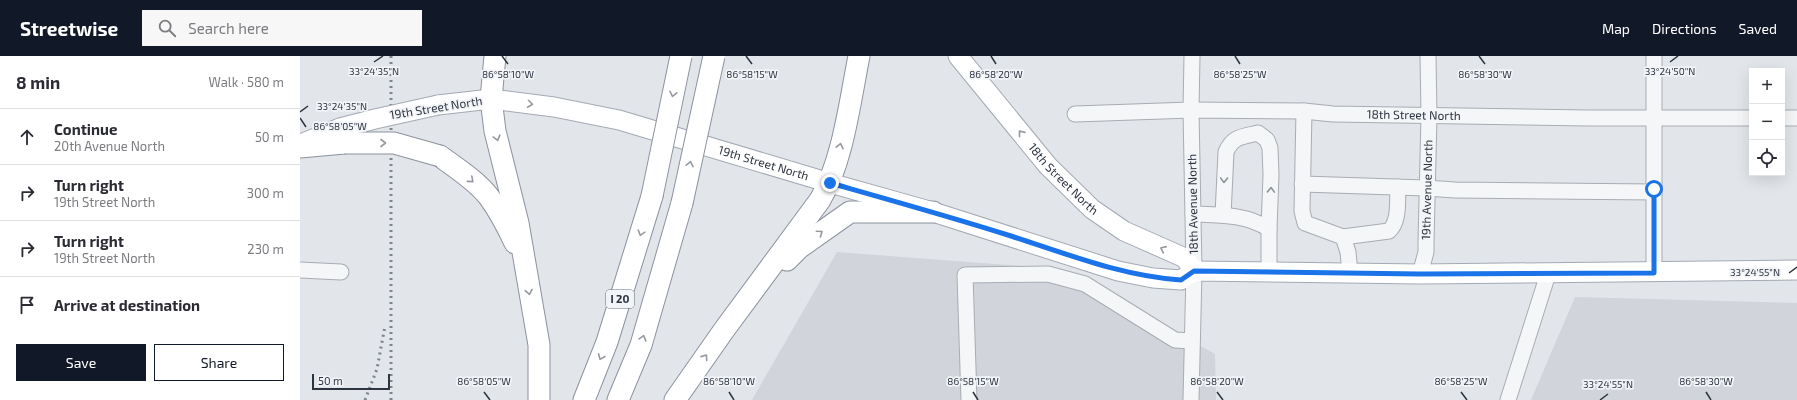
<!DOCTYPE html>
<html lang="en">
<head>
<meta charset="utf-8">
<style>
  body { margin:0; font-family:"Exo 2",sans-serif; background:#f7f7f7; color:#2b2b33 }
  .controls { position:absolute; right:12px; top:12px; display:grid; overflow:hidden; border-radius:0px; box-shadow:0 4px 16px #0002 }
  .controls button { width:36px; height:36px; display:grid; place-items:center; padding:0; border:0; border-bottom:1px solid #e1e1e2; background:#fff; color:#2b2b33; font:20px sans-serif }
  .scale { position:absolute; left:12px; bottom:10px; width:78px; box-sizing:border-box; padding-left:4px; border:2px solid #2c3440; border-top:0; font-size:11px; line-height:14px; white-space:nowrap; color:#2c3440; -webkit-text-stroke:3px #f2f4f7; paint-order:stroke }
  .stop { position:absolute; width:12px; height:12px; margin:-9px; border:3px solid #1a73e8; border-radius:50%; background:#fff }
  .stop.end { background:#1a73e8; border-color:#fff; box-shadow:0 1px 4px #0008 }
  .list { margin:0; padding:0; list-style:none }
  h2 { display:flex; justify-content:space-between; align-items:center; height:52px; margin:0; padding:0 16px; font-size:17px }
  h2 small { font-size:13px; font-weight:400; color:#7c7c81 }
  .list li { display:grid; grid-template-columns:26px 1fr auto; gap:12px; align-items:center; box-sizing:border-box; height:56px; padding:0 16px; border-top:1px solid #e1e1e2 }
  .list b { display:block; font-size:15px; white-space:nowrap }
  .list p { margin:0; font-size:13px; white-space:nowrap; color:#7c7c81 }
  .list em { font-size:13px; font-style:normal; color:#7c7c81 }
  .actions { display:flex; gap:8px; padding:12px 16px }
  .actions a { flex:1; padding:9px 0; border:1px solid #111827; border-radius:0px; text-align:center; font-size:14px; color:#111827 }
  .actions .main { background:#111827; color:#fff }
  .icon { flex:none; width:22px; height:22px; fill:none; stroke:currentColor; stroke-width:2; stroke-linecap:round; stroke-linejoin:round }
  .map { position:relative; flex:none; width:1497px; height:344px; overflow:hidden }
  header { display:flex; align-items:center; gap:24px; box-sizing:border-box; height:56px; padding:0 20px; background:#111827; color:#fff }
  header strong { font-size:19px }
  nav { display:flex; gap:22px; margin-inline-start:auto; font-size:14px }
  .search { width:280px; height:36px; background:#f7f7f7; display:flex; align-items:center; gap:10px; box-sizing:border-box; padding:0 14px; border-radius:0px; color:#7c7c81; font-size:15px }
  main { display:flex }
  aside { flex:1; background:#fff }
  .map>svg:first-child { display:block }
  .built { fill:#d1d4db }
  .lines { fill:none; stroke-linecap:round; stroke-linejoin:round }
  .minor-casing { stroke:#a8acb3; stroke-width:17 }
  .major-casing { stroke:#a3aab4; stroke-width:21 }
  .highway-casing { stroke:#8b939e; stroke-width:23 }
  .minor { stroke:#f5f6f8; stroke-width:15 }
  .major { stroke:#fff; stroke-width:19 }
  .highway { stroke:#fff; stroke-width:21 }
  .rail { stroke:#7d8591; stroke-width:3; stroke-dasharray:2 4; stroke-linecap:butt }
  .major-bridge-casing { stroke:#a3aab4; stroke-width:21; stroke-linecap:butt }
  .highway-bridge-casing { stroke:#8b939e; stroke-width:23; stroke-linecap:butt }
  .major-bridge { stroke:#fff; stroke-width:19 }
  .highway-bridge { stroke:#fff; stroke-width:21 }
  .oneway { stroke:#969aa0 }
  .oneway2 { stroke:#90959c }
  .route { stroke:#1a73e8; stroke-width:5 }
  .ticks { fill:none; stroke:#2c3440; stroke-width:1.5 }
  .labels { text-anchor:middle; stroke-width:3.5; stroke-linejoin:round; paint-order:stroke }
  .shield { fill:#f2f4f7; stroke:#676e77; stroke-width:1 }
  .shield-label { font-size:11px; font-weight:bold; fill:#2c3440 }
  .street-label { font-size:12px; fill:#2c3440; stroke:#f2f4f7 }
  .ticks-label { font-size:10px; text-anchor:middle; fill:#2c3440; stroke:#f2f4f7; stroke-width:3.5; stroke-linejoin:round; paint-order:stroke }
</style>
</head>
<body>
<header>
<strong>Streetwise</strong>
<div class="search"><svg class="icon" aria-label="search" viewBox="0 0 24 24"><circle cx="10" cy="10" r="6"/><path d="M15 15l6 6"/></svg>Search here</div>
<nav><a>Map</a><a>Directions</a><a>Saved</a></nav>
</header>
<main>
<aside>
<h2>8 min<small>Walk · 580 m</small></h2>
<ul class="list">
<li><svg class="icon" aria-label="ahead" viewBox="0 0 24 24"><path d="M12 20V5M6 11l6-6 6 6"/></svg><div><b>Continue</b><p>20th Avenue North</p></div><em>50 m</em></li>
<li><svg class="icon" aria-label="right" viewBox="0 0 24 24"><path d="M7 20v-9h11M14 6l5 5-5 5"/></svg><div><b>Turn right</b><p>19th Street North</p></div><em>300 m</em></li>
<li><svg class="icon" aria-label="right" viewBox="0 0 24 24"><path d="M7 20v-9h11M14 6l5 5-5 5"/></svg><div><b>Turn right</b><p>19th Street North</p></div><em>230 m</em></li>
<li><svg class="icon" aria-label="arrive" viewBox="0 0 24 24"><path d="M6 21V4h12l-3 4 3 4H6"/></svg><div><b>Arrive at destination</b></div></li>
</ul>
<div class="actions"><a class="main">Save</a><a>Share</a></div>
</aside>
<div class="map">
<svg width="1497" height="344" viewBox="0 0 1497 344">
  <rect width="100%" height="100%" fill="#e2e5e9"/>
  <g class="built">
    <path d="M537,196l225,17 153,85 1,46h-464z"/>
    <path d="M1275,241l222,6v97h-266z"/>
  </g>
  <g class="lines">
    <defs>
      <g id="minor">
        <path d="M1004,55l-2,100 3,12 38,14 5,15 2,21"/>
        <path id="s1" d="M775,58l116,-4 113,1 29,3 255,4h164"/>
        <path d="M1482,62h15"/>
        <path d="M1002,128l124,4 29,2 199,2"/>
        <path d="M893,158c26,1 53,0 76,15v43"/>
        <path d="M923,159l3,-63c7,-16 16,-15 32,-19l9,7 3,8 1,27 -2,54"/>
        <path d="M1043,181l46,-6c11,-10 8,-31 9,-44"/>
        <path d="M0,214l41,2"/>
        <path d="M1354,217v-217"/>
        <path id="s2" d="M1120,218l6,-22v-9l3,-128 -1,-59"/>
        <path d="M669,344l-4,-125 83,-1 37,10 90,56 17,1"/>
        <path d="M891,344l3,-129 -3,-161 1,-54"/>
        <path d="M1208,344l40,-126"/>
      </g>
      <g id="major">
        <path id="s3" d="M658,0l90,110 44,43 32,22 61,27 9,13"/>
        <path id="s4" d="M138,49l53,-6 63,8 65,13 211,63 103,29 185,59 35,7 28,2 13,-9 226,3 377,-4"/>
        <path d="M3,87l37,-15"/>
      </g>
      <g id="highway">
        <path d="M195,0l-4,43 4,32 23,92 21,122v55"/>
        <path d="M0,91l44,-4"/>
        <path d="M140,100c16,12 37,25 49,41 11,15 19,31 26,46"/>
        <path d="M487,204l12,-12 51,-36h83"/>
        <path d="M284,344l23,-58 45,-146"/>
        <path d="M318,344l23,-55 41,-142"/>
        <path d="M375,344l49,-70 96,-130c23,-39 30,-99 39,-144"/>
      </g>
    </defs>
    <use href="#minor" class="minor-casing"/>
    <use href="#major" class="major-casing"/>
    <use href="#highway" class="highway-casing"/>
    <use href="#minor" class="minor"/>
    <use href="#major" class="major"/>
    <use href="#highway" class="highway"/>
    <g class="rail">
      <path d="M91,0v344"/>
      <path d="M65,344l12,-31 8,-43"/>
    </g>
    <defs>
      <path id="major-bridge" d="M40,72l35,-9 63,-14"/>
      <g id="highway-bridge">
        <path d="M44,87h50l46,13"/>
        <path d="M352,140l29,-140"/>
        <path d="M382,147l32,-147"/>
      </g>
    </defs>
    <use href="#major-bridge" class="major-bridge-casing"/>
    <use href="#highway-bridge" class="highway-bridge-casing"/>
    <use href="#major-bridge" class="major-bridge"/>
    <use href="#highway-bridge" class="highway-bridge"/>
  </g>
  <defs><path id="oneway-chevron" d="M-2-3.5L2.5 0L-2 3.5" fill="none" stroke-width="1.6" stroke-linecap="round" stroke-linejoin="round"/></defs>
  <g class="oneway">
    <use href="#oneway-chevron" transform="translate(373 38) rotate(102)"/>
    <use href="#oneway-chevron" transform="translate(230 48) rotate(7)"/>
    <use href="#oneway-chevron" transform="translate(721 77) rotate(-129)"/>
    <use href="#oneway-chevron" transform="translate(197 82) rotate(75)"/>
    <use href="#oneway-chevron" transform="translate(83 87)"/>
    <use href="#oneway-chevron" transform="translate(540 90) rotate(-78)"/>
    <use href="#oneway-chevron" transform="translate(390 108) rotate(-78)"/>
    <use href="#oneway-chevron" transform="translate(171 124) rotate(41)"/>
    <use href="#oneway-chevron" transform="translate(341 177) rotate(107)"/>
    <use href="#oneway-chevron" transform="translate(520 177) rotate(-35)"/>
    <use href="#oneway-chevron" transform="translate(863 193) rotate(-156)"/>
    <use href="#oneway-chevron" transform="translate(229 236) rotate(79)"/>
    <use href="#oneway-chevron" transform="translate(343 282) rotate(-74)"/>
    <use href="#oneway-chevron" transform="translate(301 301) rotate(112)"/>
    <use href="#oneway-chevron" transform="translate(405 301) rotate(-55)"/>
  </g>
  <g class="oneway2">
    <use href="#oneway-chevron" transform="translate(924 124) rotate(92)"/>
    <use href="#oneway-chevron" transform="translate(971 134) rotate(-88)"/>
  </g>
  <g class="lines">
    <path class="route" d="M530,127c60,17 121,34 181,53 56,18 111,40 170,44l13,-9 226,3 234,-1v-84"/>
  </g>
  <path class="ticks" d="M202,0l6,8M446,0l6,8M691,0l5,8M935,0l5,8M1179,0l6,8M74,6l9,-6M1370,6l8,-6M0,56l8,-6M0,62l6,9M1489,217l8,-6M184,336l6,8M429,336l5,8M673,336l5,8M917,336l6,8M1161,336l6,8M1406,336l5,8M1300,344l8,-6"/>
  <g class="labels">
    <rect class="shield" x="306" y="234" width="28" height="18" rx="3"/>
    <g class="shield-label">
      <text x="320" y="247">I 20</text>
    </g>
    <g class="street-label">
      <text transform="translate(136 52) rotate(-9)" y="4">19th Street North</text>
      <text dy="4" stroke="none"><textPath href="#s1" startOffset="339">18th Street North</textPath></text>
      <text dy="4" stroke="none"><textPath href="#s4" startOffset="334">19th Street North</textPath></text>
      <text dy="4" stroke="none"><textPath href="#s3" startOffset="162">18th Street North</textPath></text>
      <text dy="4" stroke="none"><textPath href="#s2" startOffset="85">19th Avenue North</textPath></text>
      <text transform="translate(893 148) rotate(-91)" y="4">18th Avenue North</text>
    </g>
  </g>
  <g class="ticks-label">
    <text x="74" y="19">33°24'35"N</text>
    <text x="1370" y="19">33°24'50"N</text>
    <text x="208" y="22">86°58'10"W</text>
    <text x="696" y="22">86°58'20"W</text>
    <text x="452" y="22">86°58'15"W</text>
    <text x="940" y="22">86°58'25"W</text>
    <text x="1185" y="22">86°58'30"W</text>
    <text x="42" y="54">33°24'35"N</text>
    <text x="40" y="74">86°58'05"W</text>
    <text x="1455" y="220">33°24'55"N</text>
    <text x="184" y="329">86°58'05"W</text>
    <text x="429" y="329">86°58'10"W</text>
    <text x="673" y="329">86°58'15"W</text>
    <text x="917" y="329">86°58'20"W</text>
    <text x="1161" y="329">86°58'25"W</text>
    <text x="1406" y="329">86°58'30"W</text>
    <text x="1308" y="332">33°24'55"N</text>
  </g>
</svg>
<div class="controls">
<button>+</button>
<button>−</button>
<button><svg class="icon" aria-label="locate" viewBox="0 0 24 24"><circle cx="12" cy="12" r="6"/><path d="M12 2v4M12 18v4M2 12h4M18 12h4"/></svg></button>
</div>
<div class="scale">50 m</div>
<div class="stop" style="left:1354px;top:133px"></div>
<div class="stop end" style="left:530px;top:127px"></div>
</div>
</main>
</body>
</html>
